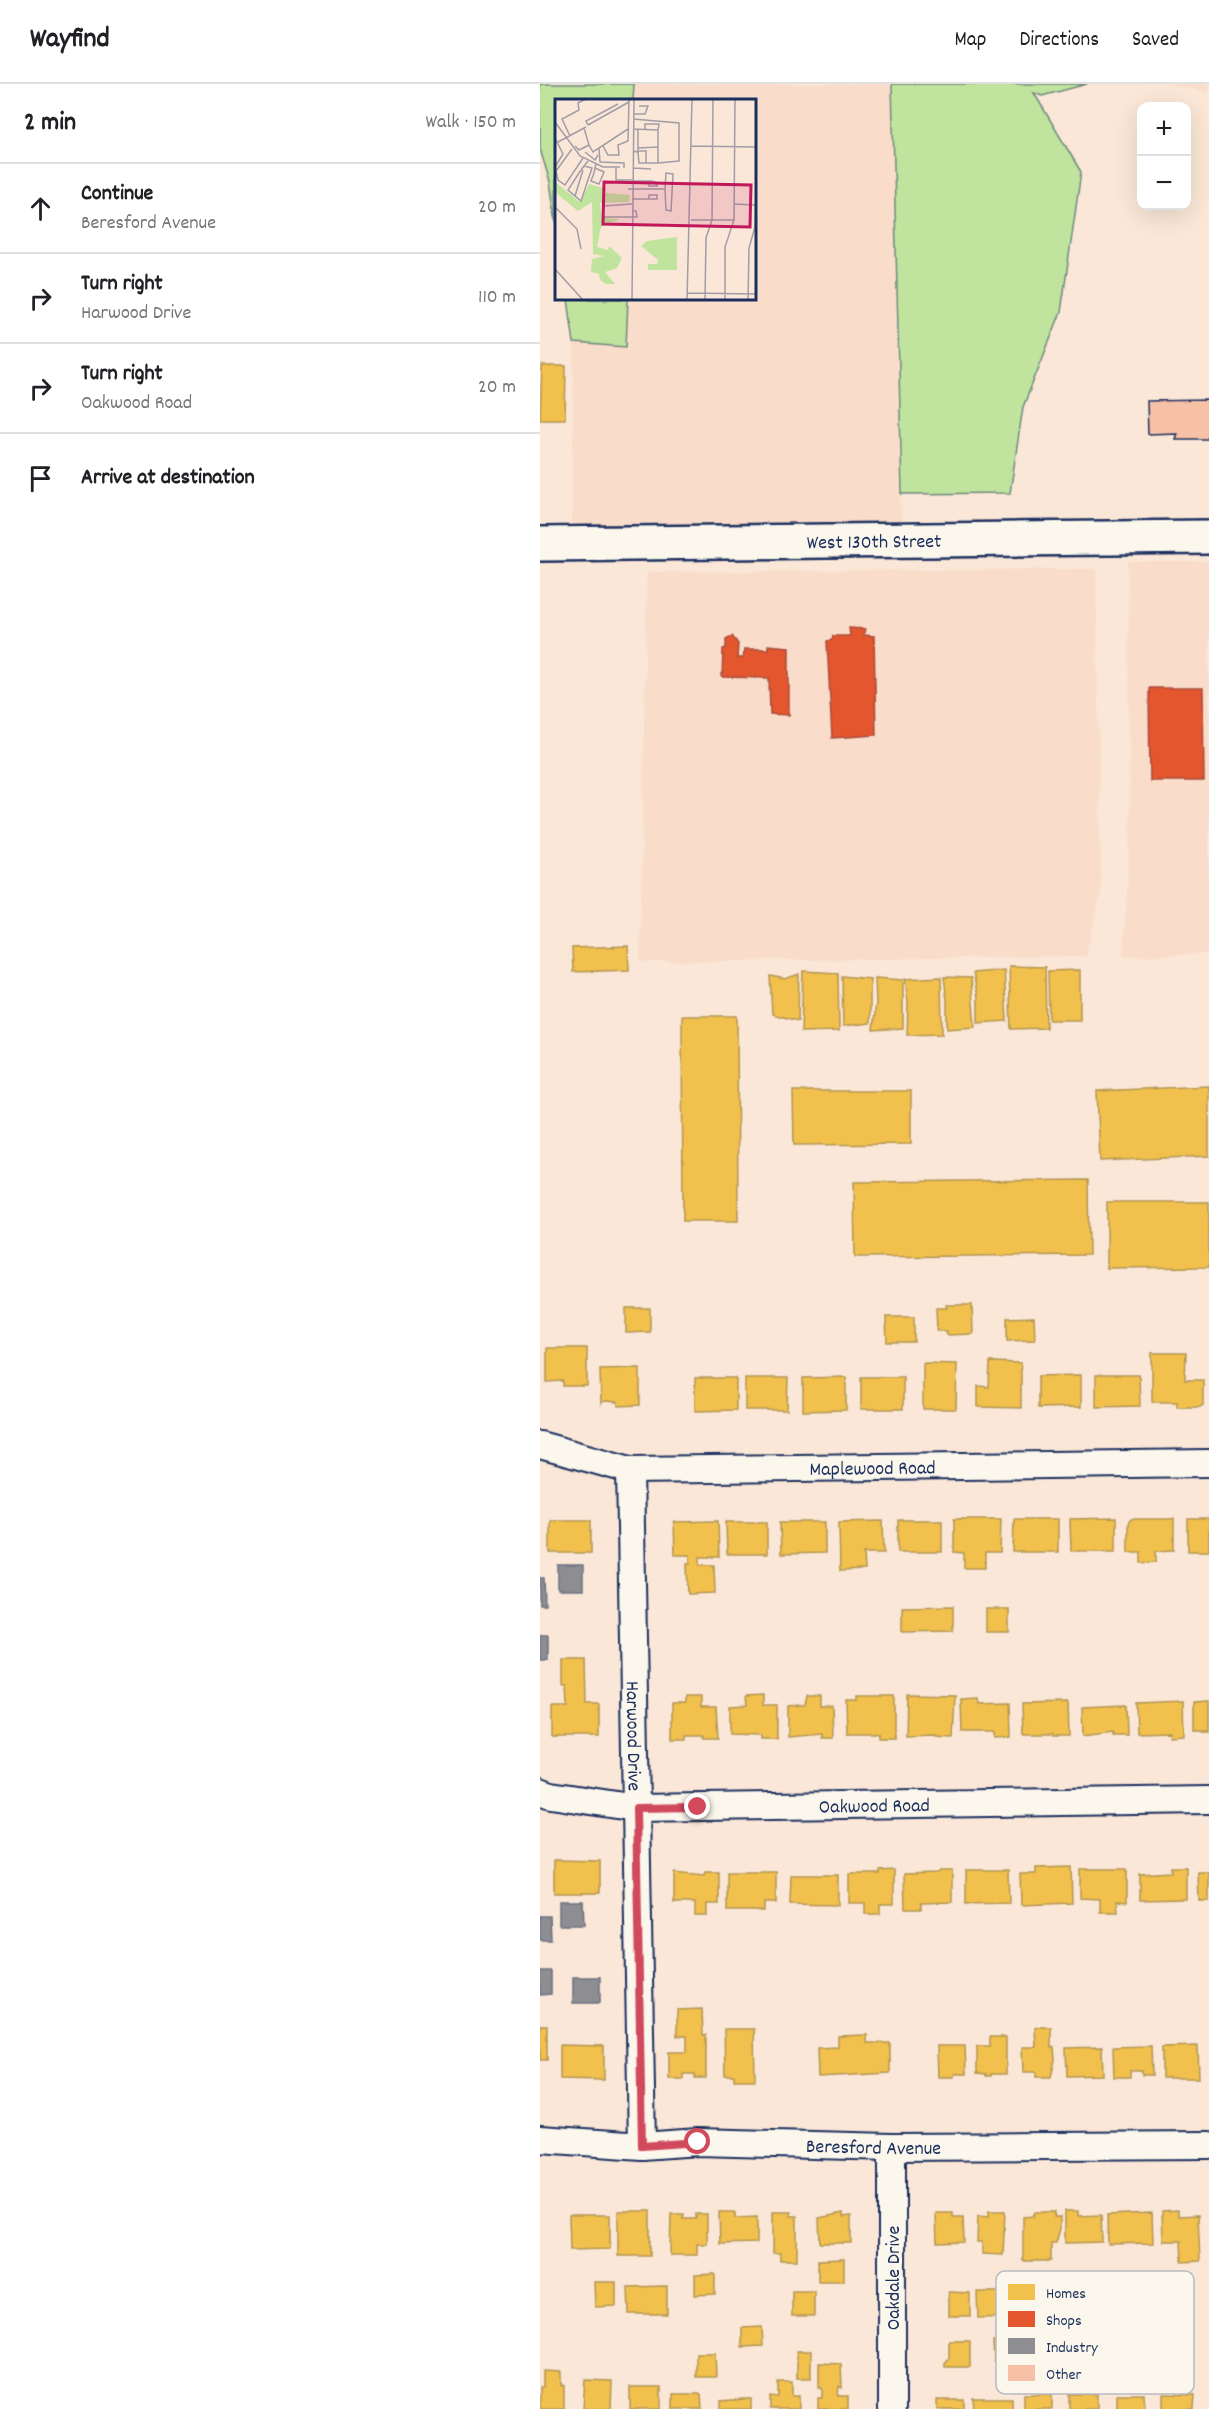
<!DOCTYPE html>
<html lang="en">
<head>
<meta charset="utf-8">
<style>
  body { margin:0; font-family:Dekko,sans-serif; background:#f2f2f2; color:#202124 }
  .controls { position:absolute; right:18px; top:18px; display:grid; overflow:hidden; border-radius:12px; box-shadow:0 6px 24px #0002 }
  .controls button { width:54px; height:54px; display:grid; place-items:center; padding:0; border:0; border-bottom:2px solid #e0e0e0; background:#fff; color:#202124; font:30px sans-serif }
  .stop { position:absolute; width:18px; height:18px; margin:-14px; border:4px solid #d1495b; border-radius:50%; background:#fff }
  .stop.end { background:#d1495b; border-color:#fff; box-shadow:0 2px 6px #0008 }
  .list { margin:0; padding:0; list-style:none }
  h2 { display:flex; justify-content:space-between; align-items:center; height:78px; margin:0; padding:0 24px; font-size:26px }
  h2 small { font-size:20px; font-weight:400; color:#757577 }
  .list li { display:grid; grid-template-columns:39px 1fr auto; gap:18px; align-items:center; box-sizing:border-box; height:90px; padding:0 24px; border-top:2px solid #e0e0e0 }
  .list b { display:block; font-size:22px; white-space:nowrap }
  .list p { margin:0; font-size:20px; white-space:nowrap; color:#757577 }
  .list em { font-size:20px; font-style:normal; color:#757577 }
  .icon { flex:none; width:33px; height:33px; fill:none; stroke:currentColor; stroke-width:2; stroke-linecap:round; stroke-linejoin:round }
  .map { position:relative; flex:none; width:669px; height:2325px; overflow:hidden }
  header { display:flex; align-items:center; gap:36px; box-sizing:border-box; height:84px; padding:0 30px; background:#fff; border-bottom:2px solid #e0e0e0 }
  header strong { font-size:28px }
  nav { display:flex; gap:33px; margin-inline-start:auto; font-size:21px }
  main { display:flex }
  aside { flex:1; background:#fff }
  .map>svg:first-child { display:block }
  .built { fill:#f9dcc9 }
  .green { fill:#c0e39d; stroke:#6e897e; stroke-width:1.5 }
  .homes { fill:#f2c14e; stroke:#b29553; stroke-width:1.5 }
  .shops { fill:#e4572e; stroke:#a84b3c; stroke-width:1.5 }
  .industry { fill:#8d8d92; stroke:#6b7182; stroke-width:1.5 }
  .building { fill:#f6c1a7; stroke:#1b2f5e; stroke-width:1.5 }
  .lines { fill:none; stroke-linecap:round; stroke-linejoin:round }
  .street-casing { stroke:#1b2f5e; stroke-width:30 }
  .secondary-casing { stroke:#1b2f5e; stroke-width:38 }
  .street { stroke:#fbf7ec; stroke-width:26 }
  .secondary { stroke:#fbf7ec; stroke-width:33 }
  .route { stroke:#d1495b; stroke-width:8 }
  .labels { text-anchor:middle; stroke-width:6; stroke-linejoin:round; paint-order:stroke }
  .street-label { font-size:20px; fill:#1b2f5e; stroke:#fbf7ec }
  .inset-road { fill:none; stroke:#a19da7; stroke-width:1.5 }
  .view { fill:#c2185b; fill-opacity:0.15; stroke:#c2185b; stroke-width:3 }
  .inset-edge { fill:none; stroke:#1b2f5e; stroke-width:3 }
  .key { fill:#fbf7ec; stroke:#b8bbc1; stroke-width:1.5 }
  .key-label { font-size:16px; fill:#1b2f5e }
</style>
</head>
<body>
<header>
<strong>Wayfind</strong>
<nav><a>Map</a><a>Directions</a><a>Saved</a></nav>
</header>
<main>
<aside>
<h2>2 min<small>Walk · 150 m</small></h2>
<ul class="list">
<li><svg class="icon" aria-label="ahead" viewBox="0 0 24 24"><path d="M12 20V5M6 11l6-6 6 6"/></svg><div><b>Continue</b><p>Beresford Avenue</p></div><em>20 m</em></li>
<li><svg class="icon" aria-label="right" viewBox="0 0 24 24"><path d="M7 20v-9h11M14 6l5 5-5 5"/></svg><div><b>Turn right</b><p>Harwood Drive</p></div><em>110 m</em></li>
<li><svg class="icon" aria-label="right" viewBox="0 0 24 24"><path d="M7 20v-9h11M14 6l5 5-5 5"/></svg><div><b>Turn right</b><p>Oakwood Road</p></div><em>20 m</em></li>
<li><svg class="icon" aria-label="arrive" viewBox="0 0 24 24"><path d="M6 21V4h12l-3 4 3 4H6"/></svg><div><b>Arrive at destination</b></div></li>
</ul>
</aside>
<div class="map">
<svg width="669" height="2325" viewBox="0 0 669 2325">
  <rect width="100%" height="100%" fill="#fae7d7"/>
  <filter id="ink" filterUnits="userSpaceOnUse"><feTurbulence type="fractalNoise" baseFrequency=".0167" numOctaves="2"/><feDisplacementMap in="SourceGraphic" scale="12" xChannelSelector="R" yChannelSelector="G"/><feConvolveMatrix kernelMatrix="1 2 1 2 8 2 1 2 1" color-interpolation-filters="sRGB"/></filter>
  <g filter="url(#ink)">
    <g class="built">
      <path d="M94,0h258l9,437 -329,5 2,-183 52,3 2,-47 126,-1v-198h-121z"/>
      <path d="M626,0h43v9z"/>
      <path d="M588,478h81v392l-86,2 7,-113z"/>
      <path d="M556,485l5,323 -15,64 -446,6 7,-390z"/>
    </g>
    <g class="green">
      <path d="M0,0h94l-1,16h-77v123l-6,-41 -10,-33z"/>
      <path d="M352,0h195l-45,12 -8,-3 47,79 -20,140 -38,95 -13,86 -108,1z"/>
      <path d="M28,215h60l-2,48 -52,-4z"/>
    </g>
    <g class="homes">
      <path d="M2,282h24l-1,53h-25z"/>
      <path d="M88,862l1,24 -56,2 -1,-24z"/>
      <path d="M469,882l36,1 1,61 -35,1z"/>
      <path d="M464,886l3,51 -29,2v-26l-5,-24z"/>
      <path d="M540,886v50h-31l-1,-49z"/>
      <path d="M263,887l35,2 1,58 -38,1z"/>
      <path d="M259,890l-1,47 -26,-7 -2,-38 15,3z"/>
      <path d="M302,892l28,3v44l-27,3z"/>
      <path d="M401,893l1,57 -35,1 1,-33 -3,-23z"/>
      <path d="M404,893l27,1 4,49 -28,2v-29z"/>
      <path d="M335,894l28,2v48l-30,2 3,-27z"/>
      <path d="M142,932h55l1,205h-55z"/>
      <path d="M669,1002v70l-109,5 -3,-70z"/>
      <path d="M253,1007h118v53l-117,1z"/>
      <path d="M548,1096l1,75 -234,2 -1,-75z"/>
      <path d="M567,1118h102v65l-102,1z"/>
      <path d="M406,1221h26l1,29 -26,1v-4h-10l-1,-23h11z"/>
      <path d="M86,1224h24v24l-24,1z"/>
      <path d="M346,1233h28v25h-27z"/>
      <path d="M494,1233l1,23 -28,1v-23z"/>
      <path d="M7,1264h40v38h-24v-5l-16,1z"/>
      <path d="M612,1269h34l-1,27h18v25l-3,2h-23v-5h-25z"/>
      <path d="M450,1278l31,1v45l-43,-1v-21l11,1z"/>
      <path d="M383,1279l34,1 -1,45h-33z"/>
      <path d="M100,1284v37l-22,1v-4l-14,-1 -3,3 -1,-35z"/>
      <path d="M541,1291v32l-43,1v-32z"/>
      <path d="M556,1291h43l1,31 -44,1z"/>
      <path d="M306,1293v33l-43,1v-33z"/>
      <rect x="321" y="1293" width="42" height="32"/>
      <path d="M155,1294h41v32l-41,1z"/>
      <path d="M205,1294h43l-1,32h-42z"/>
      <path d="M576,1434v33h-45l-1,-32z"/>
      <path d="M414,1435h47l-1,34h-15v15h-21v-15l-10,-1z"/>
      <path d="M474,1435h44v33h-45z"/>
      <path d="M591,1435h43v31l-18,1v11l-15,1v-11h-13v-29z"/>
      <rect x="648" y="1435" width="21" height="32"/>
      <rect x="10" y="1436" width="41" height="33"/>
      <rect x="358" y="1436" width="44" height="32"/>
      <path d="M178,1437l1,36h-19v8h14l1,28 -27,1 -1,-31h3v-8h-15l-1,-33z"/>
      <path d="M343,1437l1,32h-20l1,17 -25,1 -1,-49z"/>
      <path d="M186,1438h41v32h-40z"/>
      <path d="M240,1438h45v31l-44,1z"/>
      <path d="M413,1522v25l-51,1v-25z"/>
      <rect x="446" y="1525" width="23" height="23"/>
      <path d="M23,1576h23l1,44h12v33h-47v-30h16l-1,-21h-4z"/>
      <path d="M367,1610l48,1 -2,43 -17,-1v-2l-30,1z"/>
      <path d="M223,1611v10h14v34h-16v-4l-31,-1v-28l17,-1 -1,-9z"/>
      <path d="M267,1612h13v10h12l1,32h-11v-4l-34,3v-31l17,-1z"/>
      <path d="M317,1612h37v42h-15v-5h-32l-1,-33h11z"/>
      <path d="M145,1613h16v10h15l2,31h-14v-3h-18v4h-14v-36h13z"/>
      <path d="M438,1614l1,6 31,-1 1,34 -16,1v-6h-33l-1,-33z"/>
      <path d="M643,1617l1,34 -15,1 1,-4 -33,1 -1,-30z"/>
      <path d="M669,1617v31h-5l3,-2h-13v-28z"/>
      <path d="M528,1619l1,33h-16v-2h-30l-1,-30z"/>
      <path d="M586,1621l1,30h-14v-3l-30,4 -1,-29z"/>
      <path d="M14,1776l46,1v32h-46z"/>
      <path d="M531,1783l1,36 -51,2 -1,-31h16v-6z"/>
      <path d="M631,1783h15v32l-46,1v-26l31,-2z"/>
      <path d="M540,1785h47v33l-10,-1 1,11h-18v-13l-20,-1z"/>
      <path d="M354,1786v34h-14v10h-15v-11h-16v-29h31v-3z"/>
      <path d="M426,1786h42l1,33 -43,1z"/>
      <path d="M399,1787h13v31l-31,1v6h-16l-1,-35 33,-1z"/>
      <path d="M165,1788h14v32h-12v12h-12v-13h-21v-30l30,3z"/>
      <path d="M187,1788h49v31h-12v8h-37z"/>
      <path d="M658,1788h11v29h-10z"/>
      <path d="M251,1791h47v30l-48,-1z"/>
      <path d="M162,1925l1,26h3v43h-11v-4h-12v5h-14v-27h18v-16h-10v-26z"/>
      <rect x="0" y="1941" width="7" height="35"/>
      <path d="M495,1943h16v21l3,-1 1,13 -4,17h-15v-5h-13l-1,-25h14z"/>
      <path d="M184,1945h30l1,51h-21v-5h-9z"/>
      <path d="M327,1951v8h23v30l-72,4 -1,-29 21,-1v-11z"/>
      <path d="M450,1953h16v37h-15v2h-5v-2l-9,-1v-27h13z"/>
      <path d="M20,1961l44,1v34l-44,-1z"/>
      <path d="M397,1962h28l1,28h-12v3h-16z"/>
      <path d="M611,1962l1,29h-10v-4h-12v6h-16l-1,-30z"/>
      <path d="M658,1962l1,32h-37v-31z"/>
      <path d="M562,1963l1,28 -36,1 -1,-28z"/>
      <path d="M638,2126v6l20,-1 2,46 -18,1 -1,-21h-18l-1,-30z"/>
      <rect x="78" y="2127" width="32" height="45"/>
      <path d="M449,2127h16l-2,44 -21,-1v-12h-5l1,-26 11,1z"/>
      <path d="M525,2127h13v5l23,-1 1,27 -37,1z"/>
      <path d="M179,2128h16v6l22,-1v26l-37,1z"/>
      <path d="M233,2128h18v4h6v44h-17v-7h-7z"/>
      <path d="M495,2128h20l-1,5h6v12l-4,14h-5v18h-28v-44l10,-1z"/>
      <path d="M303,2129v4l8,-1v27h-31l-1,-25z"/>
      <path d="M396,2129h17v4h10l1,25 -27,1z"/>
      <path d="M612,2129l1,30 -45,1 -1,-29z"/>
      <path d="M131,2130h13l-1,5h13v-5h11v30h-10v11h-27z"/>
      <path d="M29,2131h41v34l-40,1z"/>
      <path d="M304,2175v22h-26v-21z"/>
      <path d="M175,2190v20l-20,1v-20z"/>
      <path d="M54,2198h22v24l-21,1z"/>
      <path d="M127,2202v28h-38l-1,-27z"/>
      <rect x="252" y="2207" width="22" height="25"/>
      <path d="M409,2208l21,1v23h-21z"/>
      <path d="M437,2208h40v25l-39,1z"/>
      <path d="M222,2243l1,19 -21,1v-19z"/>
      <path d="M478,2256l1,21h-25l-1,-20z"/>
      <path d="M409,2257h21v26h-25v-4l4,-5z"/>
      <rect x="257" y="2267" width="14" height="27"/>
      <path d="M156,2269h19l1,24h-20z"/>
      <path d="M279,2279l22,1 1,24 -3,-2 -1,10h10v13h-30v-11h4v-10h-3z"/>
      <path d="M3,2287l18,1v14l3,-1v24h-24v-22h3z"/>
      <path d="M45,2296l27,1 -1,28h-28z"/>
      <path d="M238,2298h14v14h7v13h-29v-13l8,1z"/>
      <rect x="90" y="2303" width="31" height="22"/>
      <path d="M133,2310h28l1,15h-29z"/>
      <rect x="484" y="2310" width="28" height="15"/>
      <rect x="529" y="2310" width="28" height="15"/>
      <path d="M577,2310h27l1,15h-28z"/>
      <path d="M623,2310l32,1 -1,14h-31z"/>
      <path d="M433,2314h39v11h-38z"/>
      <path d="M204,2315h7v10h-30v-8z"/>
      <rect x="397" y="2316" width="27" height="9"/>
    </g>
    <g class="shops">
      <path d="M309,544l16,1 -1,6 10,1 2,99 -44,3 -5,-97 5,-1 1,-4h17z"/>
      <path d="M192,552l6,8 -1,14h6l1,-9h24v-4l21,2v68l-19,-1 -1,-36 -47,-1 1,-28 3,-1v-9z"/>
      <path d="M609,604h54l1,93h-54z"/>
    </g>
    <g class="industry">
      <rect x="18" y="1481" width="25" height="25"/>
      <path d="M0,1494h4l1,27h-5z"/>
      <rect x="0" y="1551" width="8" height="25"/>
      <path d="M19,1817h24l1,24h-25z"/>
      <path d="M0,1832h10l1,24h-11z"/>
      <path d="M0,1887h11v23l-11,1z"/>
      <rect x="33" y="1893" width="27" height="26"/>
    </g>
    <path class="building" d="M668,316v39h-33l2,-6 -29,1 -1,-33z"/>
    <g class="lines">
      <defs>
        <g id="street">
          <path id="s1" d="M0,1361l90,25 579,-7"/>
          <path id="s2" d="M90,1386l12,676"/>
          <path id="s3" d="M0,1707l11,4 85,13 573,-8"/>
          <path id="s4" d="M0,2055l102,7 56,-4 194,5 317,-2"/>
          <path d="M352,2063v262"/>
        </g>
        <g id="secondary">
          <path id="s5" d="M0,460l669,-7"/>
        </g>
      </defs>
      <use href="#street" class="street-casing"/>
      <use href="#secondary" class="secondary-casing"/>
      <use href="#street" class="street"/>
      <use href="#secondary" class="secondary"/>
    </g>
  </g>
  <g class="lines" filter="url(#ink)">
    <path class="route" d="M158,2058l-56,4 -6,-338 62,-1"/>
  </g>
  <g class="labels">
    <g class="street-label">
      <text dy="7" stroke="none"><textPath href="#s5" startOffset="334">West 130th Street</textPath></text>
      <text dy="7" stroke="none"><textPath href="#s1" startOffset="336">Maplewood Road</textPath></text>
      <text dy="7" stroke="none"><textPath href="#s2" startOffset="266">Harwood Drive</textPath></text>
      <text dy="7" stroke="none"><textPath href="#s3" startOffset="336">Oakwood Road</textPath></text>
      <text dy="7" stroke="none"><textPath href="#s4" startOffset="334">Beresford Avenue</textPath></text>
      <text transform="translate(352 2194) rotate(-90)" y="7">Oakdale Drive</text>
    </g>
  </g>
  <g transform="translate(15 15)">
    <rect width="201" height="201" fill="#fae7d7"/>
    <path d="M0,83l25,20 9,-18 14,4 2,5 25,2 -1,7 -29,1 2,15 18,1 -19,8 -4,20 11,3 1,-4 13,12 -5,10 -12,4 10,12h-9l-6,-4 -1,-6 -8,-2 1,-13 12,-3 -11,-2 -1,-52 -14,9 -23,-19zM122,138v33h-29v-6h9l1,-4 -17,-14 6,-5z" fill="#c0e39d"/>
    <path class="inset-road" d="M79,15h11l3,-8h-9M78,20l46,4v38l-21,2M0,23l25,34 23,11h17M33,26l41,-23M33,26l-2,-4 32,-17M83,30v22h8v12M90,30v-5h14l-1,6M15,37l-8,-17 17,-9 -1,-7 8,-4M0,39l8,16 -8,13M3,43l28,-15M34,46l4,7 35,-23M20,47l4,4 10,-5 -5,-17M48,47l5,9h11l-1,-10 10,-4 1,-42M136,47l65,1M44,49l1,14 24,1v5M83,49l20,-1M17,50l-16,22 2,9 7,5 18,-27M78,52l5,1 1,11h19v-33l-25,-1M30,53l10,8 3,-5M29,67l8,2 -11,33 -13,-11 11,-17 5,-7 4,-5M40,69l9,4 -5,12 -8,-3 3,-8 1,-5 1,-4M61,69v12h17M78,69l18,1M78,82h19l4,1 1,4h-8v-5M73,90h37l1,-16 7,1 -2,37 -5,-1 -1,-21M20,97l8,-26M77,100h25v-4h-8v4M179,105l22,1M0,108l22,22 4,20M77,112h4l1,6h-34v-11l29,-2M136,121h43M0,170l28,31M132,194l69,1M77,201l2,-201M132,201l5,-201M150,201l1,-62 6,-18 1,-121M170,201v-53l9,-27 1,-121M193,201l1,-52 6,-21 1,-38"/>
    <path class="view" d="M49,83l147,3 -1,42 -147,-3z"/>
    <rect width="201" height="201" class="inset-edge"/>
  </g>
  <rect x="456" y="2187" width="198" height="123" rx="9" class="key"/>
  <rect x="468" y="2200" width="27" height="16" fill="#f2c14e"/>
  <rect x="468" y="2227" width="27" height="16" fill="#e4572e"/>
  <rect x="468" y="2254" width="27" height="16" fill="#8d8d92"/>
  <rect x="468" y="2281" width="27" height="16" fill="#f6c1a7"/>
  <g class="key-label">
    <text x="506" y="2214">Homes</text>
    <text x="506" y="2241">Shops</text>
    <text x="506" y="2268">Industry</text>
    <text x="506" y="2295">Other</text>
  </g>
</svg>
<div class="controls">
<button>+</button>
<button>−</button>
</div>
<div class="stop" style="left:158px;top:2058px"></div>
<div class="stop end" style="left:158px;top:1723px"></div>
</div>
</main>
</body>
</html>
